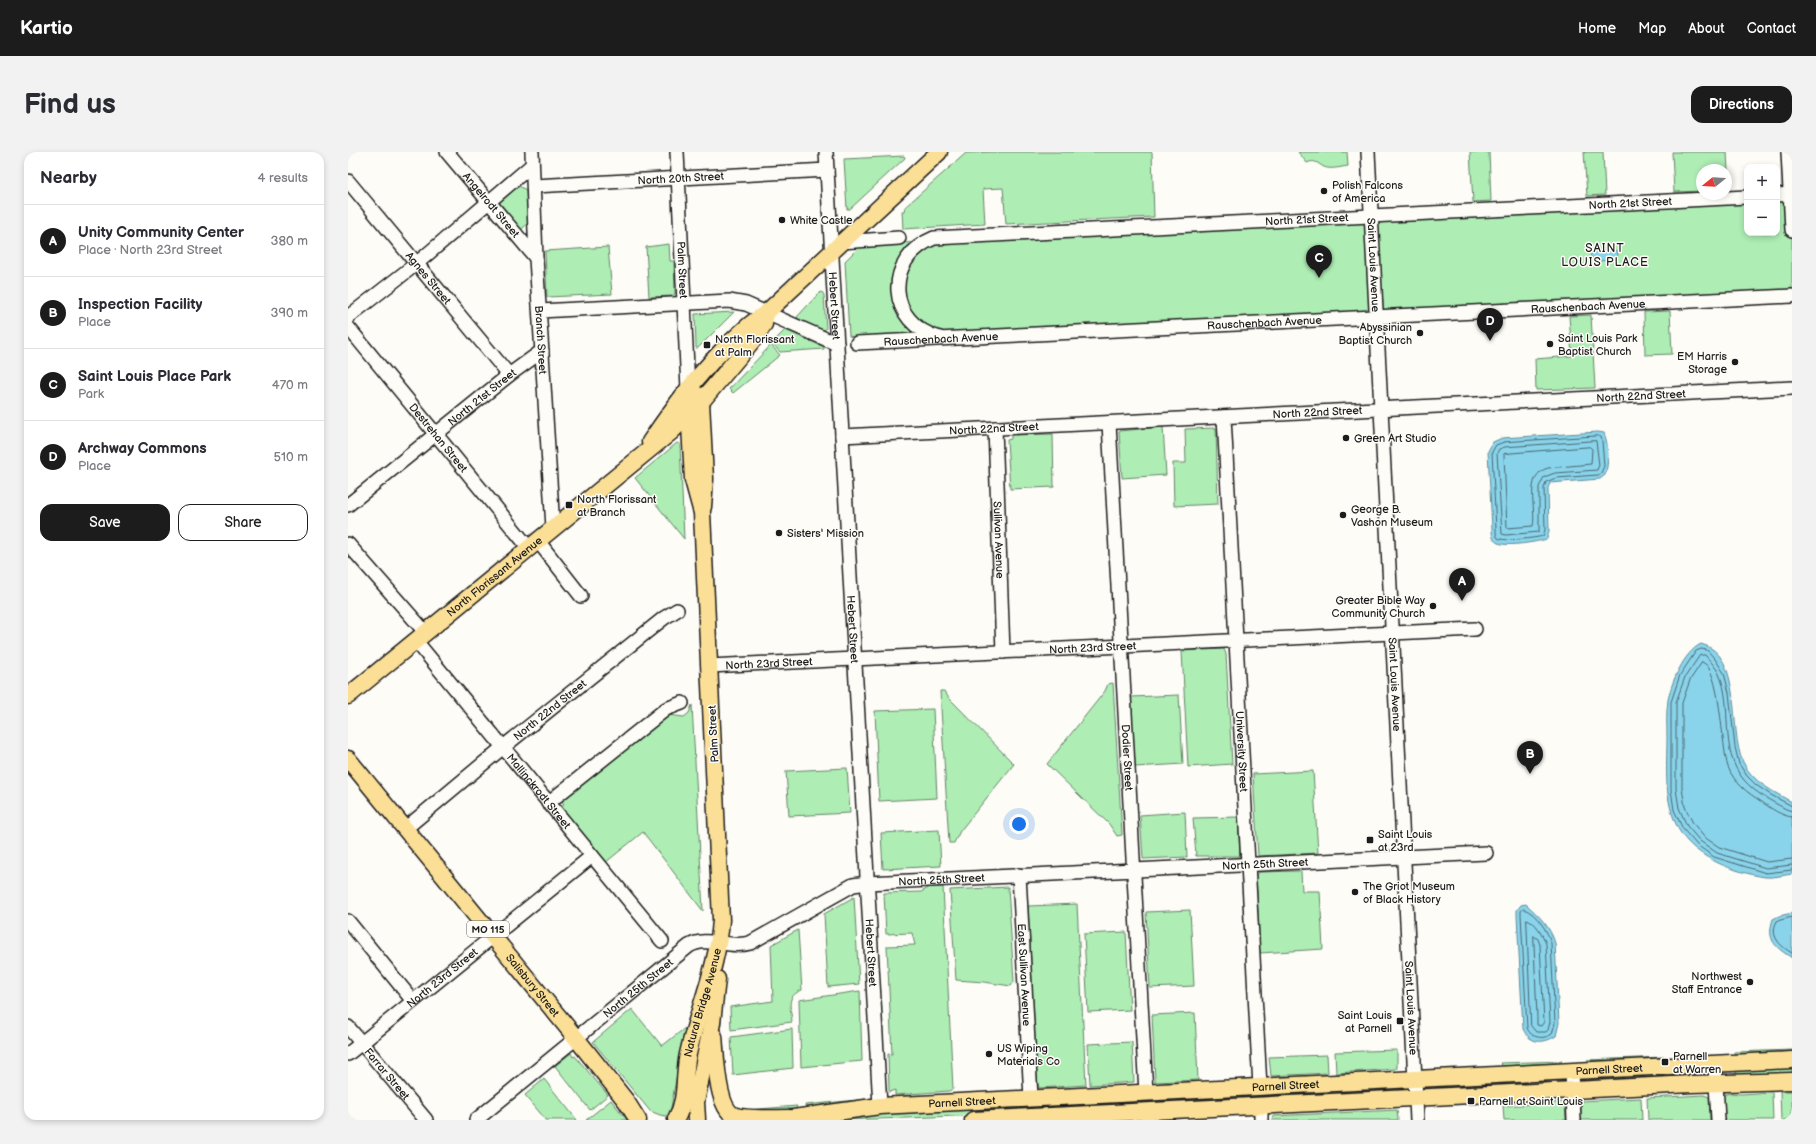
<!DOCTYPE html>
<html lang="en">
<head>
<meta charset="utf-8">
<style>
  body { margin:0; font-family:"Balsamiq Sans",sans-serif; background:#f2f2f3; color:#2b2b33 }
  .controls { position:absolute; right:12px; top:12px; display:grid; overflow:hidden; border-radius:8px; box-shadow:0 2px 6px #0003 }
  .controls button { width:36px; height:36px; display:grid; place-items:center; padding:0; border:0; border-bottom:1px solid #e1e1e2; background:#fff; color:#2b2b33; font:20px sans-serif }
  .compass { position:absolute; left:1348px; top:12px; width:36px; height:36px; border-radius:50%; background:#fff; box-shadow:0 2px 6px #0003; rotate:252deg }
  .you { position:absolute; left:671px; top:672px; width:14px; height:14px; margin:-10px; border:3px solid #fff; border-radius:50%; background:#1a73e8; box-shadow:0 0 0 6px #1a73e833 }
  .badge { display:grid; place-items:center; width:26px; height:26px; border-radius:50%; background:#1c1c1c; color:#fff; font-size:13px; font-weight:700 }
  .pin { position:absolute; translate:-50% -33px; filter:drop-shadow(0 1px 2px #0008) }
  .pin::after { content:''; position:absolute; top:21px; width:14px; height:12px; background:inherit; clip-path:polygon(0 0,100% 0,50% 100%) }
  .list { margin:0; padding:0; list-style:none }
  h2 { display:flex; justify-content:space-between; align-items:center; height:52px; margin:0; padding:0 16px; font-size:17px }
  h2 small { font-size:13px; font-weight:400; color:#7c7c81 }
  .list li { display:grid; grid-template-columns:26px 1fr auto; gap:12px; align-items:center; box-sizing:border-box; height:72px; padding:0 16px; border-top:1px solid #e1e1e2 }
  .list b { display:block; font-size:15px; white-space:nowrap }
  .list p { margin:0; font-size:13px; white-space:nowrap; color:#7c7c81 }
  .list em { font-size:13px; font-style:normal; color:#7c7c81 }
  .actions { display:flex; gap:8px; padding:12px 16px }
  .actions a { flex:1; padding:9px 0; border:1px solid #1c1c1c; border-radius:12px; text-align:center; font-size:14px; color:#1c1c1c }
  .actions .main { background:#1c1c1c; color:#fff }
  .map { position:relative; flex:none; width:1444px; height:968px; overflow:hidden; border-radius:12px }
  header { display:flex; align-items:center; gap:24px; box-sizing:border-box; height:56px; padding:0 20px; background:#1c1c1c; color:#fff }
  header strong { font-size:19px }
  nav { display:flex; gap:22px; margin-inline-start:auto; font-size:14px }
  .intro { display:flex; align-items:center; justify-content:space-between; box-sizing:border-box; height:96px; padding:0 24px }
  h1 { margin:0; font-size:28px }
  .button { padding:10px 18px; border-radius:12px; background:#1c1c1c; color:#fff; font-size:14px; font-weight:700 }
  main { display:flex; gap:24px; padding:0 24px }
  aside { flex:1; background:#fff; border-radius:12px; box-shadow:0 2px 6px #0003 }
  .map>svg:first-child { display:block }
  .green { fill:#aeedb4; stroke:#658468 }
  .water { fill:#8ad4eb; stroke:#5e8a98 }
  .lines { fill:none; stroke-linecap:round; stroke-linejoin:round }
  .shore { stroke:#48666f; stroke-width:1 }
  .minor-casing { stroke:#1c1c1c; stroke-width:16 }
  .major-casing { stroke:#1c1c1c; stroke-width:19 }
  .minor { stroke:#fdfcf7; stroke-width:13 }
  .major { stroke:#fbdf96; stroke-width:16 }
  .poi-dot { fill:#1c1c1c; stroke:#fdfcf7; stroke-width:1.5 }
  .labels { text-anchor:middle; stroke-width:3; stroke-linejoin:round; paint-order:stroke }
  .shield { fill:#fdfcf7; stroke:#605f5e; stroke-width:1 }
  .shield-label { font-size:10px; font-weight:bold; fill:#1c1c1c }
  .street-label { font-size:11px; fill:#1c1c1c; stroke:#fdfcf7 }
  .poi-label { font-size:11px; fill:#1c1c1c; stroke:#fdfcf7; text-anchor:start }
  .neighbourhood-label { font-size:12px; letter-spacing:1px; fill:#1c1c1c; stroke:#fdfcf7 }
</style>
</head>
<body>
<header>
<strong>Kartio</strong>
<nav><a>Home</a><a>Map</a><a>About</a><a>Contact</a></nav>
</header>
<div class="intro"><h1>Find us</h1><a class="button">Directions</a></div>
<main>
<aside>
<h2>Nearby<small>4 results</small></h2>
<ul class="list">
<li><span class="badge">A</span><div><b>Unity Community Center</b><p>Place · North 23rd Street</p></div><em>380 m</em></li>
<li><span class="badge">B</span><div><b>Inspection Facility</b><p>Place</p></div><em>390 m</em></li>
<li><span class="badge">C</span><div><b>Saint Louis Place Park</b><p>Park</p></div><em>470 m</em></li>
<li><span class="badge">D</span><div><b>Archway Commons</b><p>Place</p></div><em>510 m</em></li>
</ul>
<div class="actions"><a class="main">Save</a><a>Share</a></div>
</aside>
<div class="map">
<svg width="1444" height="968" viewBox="0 0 1444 968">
  <rect width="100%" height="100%" fill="#fdfcf7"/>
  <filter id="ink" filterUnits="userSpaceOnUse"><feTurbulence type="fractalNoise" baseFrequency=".025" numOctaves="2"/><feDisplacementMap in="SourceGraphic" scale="8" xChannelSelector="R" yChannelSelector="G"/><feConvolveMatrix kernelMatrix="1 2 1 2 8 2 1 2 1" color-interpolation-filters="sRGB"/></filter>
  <g filter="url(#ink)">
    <g class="green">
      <path d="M644,0h160l2,65 -148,7 -3,-36 -20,1 2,35 -82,5 -1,-18h2l1,-4 61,-54z"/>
      <path d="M950,0h49l1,14c-7,1 -18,4 -24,1 -6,-3 -9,-8 -17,-4z"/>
      <path d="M1122,0h19l2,49 -18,1z"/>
      <path d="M1236,0h19l2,43 -18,1z"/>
      <path d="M1324,0h55l2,38h-3v-20h-24v21l-28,1z"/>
      <path d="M556,4l1,2 -55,51h-3l-3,-50z"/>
      <path d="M171,34l7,4 2,33 -7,7 -22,-26 3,-6z"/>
      <path d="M1444,47v92l-934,47 -9,-2 -4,-75 14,-14 4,-2 884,-44v32h30v-33z"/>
      <path d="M321,92l1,17h4l1,33 -3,2 -23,1 -3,-50z"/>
      <path d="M260,95l4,47 -65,3 -2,-46z"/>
      <path d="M474,140l2,3 2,34 -4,1 -23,-10 -2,-3 22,-24z"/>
      <path d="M1322,159l2,43 -27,1 -1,-43z"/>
      <path d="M386,160l-36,36h-2l-1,-34z"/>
      <path d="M1243,163l4,73 -59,2 -1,-31 37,-3 -3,-40z"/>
      <path d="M437,178l39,17v2l-44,3 -8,-9z"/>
      <path d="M423,193l9,10 -47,38 -4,-4z"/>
      <path d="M815,275l3,48 -44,3 -3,-47z"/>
      <path d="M868,276l2,76 -44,2 -1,-43h13l-1,-34z"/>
      <path d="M705,282l1,53 -44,2 -3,-49 4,-1v-4z"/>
      <path d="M329,291l3,1 4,95 -49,-61z"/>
      <path d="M876,497l2,5 6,110 -44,3 -6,-116z"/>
      <path d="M765,531l9,152 -5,1 -8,-12 -62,-60 58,-73 3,-7z"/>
      <path d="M592,539h4l5,7 65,66 -54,67 -6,12h-5z"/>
      <path d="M831,543l4,69 -48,3 -4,-70z"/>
      <path d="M344,553l11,206 -60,-79 -38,31 -44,-57 3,-2 -3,-4 107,-85 16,2 5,-4z"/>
      <path d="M585,557l4,89 -58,3 -4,-90z"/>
      <path d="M499,616l3,45 -61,3 -3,-45z"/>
      <path d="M965,619l5,82 -60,3 -5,-82z"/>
      <path d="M837,660l2,45 -44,2 -3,-44z"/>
      <path d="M890,665l2,39h-44l-3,-38z"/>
      <path d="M591,678l2,36 -58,3 -2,-36z"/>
      <path d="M953,719l1,20h18l3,58 -63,4 -4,-78 4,-3z"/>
      <path d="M582,735h13l10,202 -4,2 -54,4v-5l-6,2 -1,-38h4l-5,-108 28,-1 -3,-12 -26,1 -2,-41 37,-1z"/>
      <path d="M660,735l6,95 -3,4 -27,-4 -28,-2 -6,-90z"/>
      <path d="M506,745l5,87 -31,3 -4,-73z"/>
      <path d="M729,752l9,181 -47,3 -2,-7 -9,-175z"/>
      <path d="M842,758l4,76 -44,2 -4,-76z"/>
      <path d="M450,778l4,60c-17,7 -11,16 -10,32l-61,8 -1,-23 43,-6 -2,-56z"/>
      <path d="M778,780l4,78 -42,2 -4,-78z"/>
      <path d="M512,839l2,70 -61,6 -2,-67z"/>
      <path d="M284,857l30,37 23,-18 -15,85 -4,3 -6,-1 -10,-4 -57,-69z"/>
      <path d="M847,861l3,67 -43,2 -3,-67z"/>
      <path d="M444,877l1,39 -60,7 -2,-38z"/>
      <path d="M784,890l2,40 -44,3 -2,-41z"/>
      <path d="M1049,898v18l-1,1 -60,4 -1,-21z"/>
      <path d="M1444,898v2l-57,3 -1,-3z"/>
      <path d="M223,901l2,4 2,-1 33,39 -18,15 -35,-44z"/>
      <path d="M979,903l1,18 -57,3 -2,-19z"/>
      <path d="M1316,905l1,5 -78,-2z"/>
      <path d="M1214,909l-7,2 -52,3 -3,-3z"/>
      <path d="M1444,916v8h-56v-7z"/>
      <path d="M1334,920v5l-93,5v-6z"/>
      <path d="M196,927l33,41h-31l-21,-25z"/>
      <path d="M987,936v3c-80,7 -160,12 -241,17 -96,6 -193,12 -289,12l62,-7z"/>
      <path d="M1432,939h12v29h-11z"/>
      <path d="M1424,940l1,28h-49l-1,-25 7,-2 11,1z"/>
      <path d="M1356,943l5,2 1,23h-62l-1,-22z"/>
      <path d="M1293,946l1,22h-61v-19z"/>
      <path d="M519,947l-1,2 -60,8 -1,-4z"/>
      <path d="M263,948l16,20h-41z"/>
      <path d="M1217,950l1,18h-62l-1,-14z"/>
      <path d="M449,954l-2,5 -3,1 -46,-2z"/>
      <path d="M1049,958l1,10h-126l1,-4z"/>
    </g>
    <g class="water">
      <path d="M1247,97h18v1l4,1 1,4 -4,5 -18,1 -6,-5z"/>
      <path d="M1250,280l6,1c5,13 5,30 1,42l-5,4 -50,4 -2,5 1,43 -2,8c-10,3 -39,8 -49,4 -6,-3 -6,-9 -6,-14l-4,-78 5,-9 9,-4z"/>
      <path d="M1353,492c43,10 27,87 42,118 9,20 31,30 49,40v72c-8,1 -19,4 -27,3 -31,-5 -70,-19 -86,-47 -16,-29 -12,-62 -12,-93 0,-12 -1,-25 1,-37 3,-17 16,-48 33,-56z"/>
      <path d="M1178,752c13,12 24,22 29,39l4,80 -3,13c-13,8 -26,8 -33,-7l-6,-114v-5l4,-5z"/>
      <path d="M1444,761v45c-17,-11 -26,-18 -19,-39l6,-3z"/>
    </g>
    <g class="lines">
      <g class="shore">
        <path d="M1250,284l3,1 1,4 2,25 -3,7 -3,2 -42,3 -10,4 -2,6 1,42 -2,6c-6,2 -40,6 -45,2 -2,-2 -2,-6 -2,-9l-4,-77 4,-7 8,-3z"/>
        <path d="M1248,289l3,24 -2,5 -42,3 -11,4 -5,10v45l-33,3 -4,-1 -5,-81 2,-4 6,-2z"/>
        <path d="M1242,295l2,2 -1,15 -43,4c-25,7 -11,41 -15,58l-26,2 -3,-74z"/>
        <path d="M1444,654l-21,-11 -15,-10 -9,-9 -8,-12 -4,-17 -6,-54 -5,-20 -9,-14 -8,-9 -6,-1 -5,2 -16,24 -9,27v87l3,21 9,19 14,16 17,12 52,16 26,-3"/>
        <path d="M1444,659l-6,-2c-15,-8 -31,-16 -42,-29 -26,-30 -10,-74 -25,-106 -3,-7 -9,-13 -14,-19h-5l-15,22 -9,25v87l3,19 8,18 13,15 17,12 49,15 26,-3"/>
        <path d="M1444,665c-10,-1 -22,-9 -30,-15 -14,-9 -28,-19 -34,-35 -7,-21 -7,-99 -26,-105l-12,18 -8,23v85l3,19 8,16 11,14 15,10 48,15 25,-3"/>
        <path d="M1176,757c12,4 24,22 27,34l4,80 -3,11c-9,6 -21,4 -25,-6l-6,-113v-4z"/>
        <path d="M1444,765l-15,4c-8,15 3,25 15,32"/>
        <path d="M1179,767c9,3 16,16 19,25l4,78 -2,8 -2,2h-10l-5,-6z"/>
        <path d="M1186,784l4,3 2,6 4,77 -3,4 -4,-1v-7z"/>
      </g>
      <defs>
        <g id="minor">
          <path id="s1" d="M99,0l89,106"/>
          <path id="s2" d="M184,0l4,106 17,270"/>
          <path id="s3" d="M329,0l11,237"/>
          <path id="s4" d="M478,0l54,954"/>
          <path id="s5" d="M1020,0l49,968"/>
          <path d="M1440,0l4,78"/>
          <path id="s6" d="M0,29l161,194"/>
          <path id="s7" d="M186,34l293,-16"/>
          <path d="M1429,43l15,-1"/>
          <path d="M493,90l58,-4"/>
          <path d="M192,159l189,-10 17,3 91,40"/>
          <path d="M0,165l68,-53 116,-99"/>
          <path id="s8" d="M0,175l181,221"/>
          <path id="s9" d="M592,186c-53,-14 -57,-79 -6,-100l813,-41"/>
          <path id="s10" d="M509,191l935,-47"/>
          <path id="s11" d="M876,265l36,670"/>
          <path id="s12" d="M761,271l37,670"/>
          <path id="s13" d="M647,276l8,224"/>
          <path id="s14" d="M494,284l950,-48"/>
          <path id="s15" d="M0,353l161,-130 33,-24"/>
          <path d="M190,389l43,55"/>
          <path d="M0,392l78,89"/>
          <path id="s16" d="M68,489l246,300"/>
          <path id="s17" d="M361,514l766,-37"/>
          <path d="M200,651l118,-94 16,-6"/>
          <path id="s18" d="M58,676l96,-80 162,-130 13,-8"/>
          <path id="s19" d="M671,723l12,223"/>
          <path d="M0,769l65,80"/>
          <path id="s20" d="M0,875l78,93"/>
          <path id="s21" d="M0,902l244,-198"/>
          <path d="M1367,913l3,55"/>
          <path d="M1224,919l2,49"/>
          <path d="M913,953v15"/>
          <path id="s22" d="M128,968l213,-174c17,-11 40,3 61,-3l103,-58 14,-2 619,-30"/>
        </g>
        <g id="major">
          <path d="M350,243l3,7 4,77 -2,28"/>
          <path d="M302,290c24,-36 49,-70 81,-100 11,-11 22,-21 35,-29l173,-161"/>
          <path id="s23" d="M0,544l323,-264 30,-30 56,-67 7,-11 2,-11"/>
          <path id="s24" d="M0,607l228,279 50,63 12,19"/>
          <path d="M366,884c2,18 2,69 19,79 12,5 41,3 55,3"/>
          <path id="s25" d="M328,967c12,-21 7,-43 12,-65 10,-45 30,-88 33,-134l-19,-407 -9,-33 -5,-91"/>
          <path d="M349,967l-1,-17 16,-79 5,-44"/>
          <path id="s26" d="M431,968l101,-14 912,-46"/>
          <path d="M625,968l719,-36 100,-3"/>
        </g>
      </defs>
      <use href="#minor" class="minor-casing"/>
      <use href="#major" class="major-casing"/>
      <use href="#minor" class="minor"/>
      <use href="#major" class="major"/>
    </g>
  </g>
  <g class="poi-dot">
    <circle cx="976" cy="39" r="4"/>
    <circle cx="434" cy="68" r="4"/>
    <circle cx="1072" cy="181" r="4"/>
    <circle cx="1202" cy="192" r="4"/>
    <rect x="355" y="189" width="8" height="8" rx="2"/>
    <circle cx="1387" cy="210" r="4"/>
    <circle cx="998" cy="286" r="4"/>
    <rect x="217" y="349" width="8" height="8" rx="2"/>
    <circle cx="995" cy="363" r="4"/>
    <circle cx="431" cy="381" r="4"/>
    <circle cx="1085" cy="454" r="4"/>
    <rect x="1018" y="684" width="8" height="8" rx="2"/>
    <circle cx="1007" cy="740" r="4"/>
    <circle cx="1402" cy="830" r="4"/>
    <rect x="1048" y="865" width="8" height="8" rx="2"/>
    <circle cx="641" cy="902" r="4"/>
    <rect x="1313" y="906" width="8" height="8" rx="2"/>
    <rect x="1119" y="945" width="8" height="8" rx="2"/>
  </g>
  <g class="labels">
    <rect class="shield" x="119" y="769" width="42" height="16" rx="3"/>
    <g class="shield-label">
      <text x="140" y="781">MO 115</text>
    </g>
    <g class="street-label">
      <text dy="4" stroke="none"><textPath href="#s7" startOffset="147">North 20th Street</textPath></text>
      <text dy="4" stroke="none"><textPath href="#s9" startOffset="833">North 21st Street</textPath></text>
      <text dy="4" stroke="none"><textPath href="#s1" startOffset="69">Angelrodt Street</textPath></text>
      <text dy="4" stroke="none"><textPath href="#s9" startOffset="509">North 21st Street</textPath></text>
      <text dy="4" stroke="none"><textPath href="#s5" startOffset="113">Saint Louis Avenue</textPath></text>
      <text dy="4" stroke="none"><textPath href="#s3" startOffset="118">Palm Street</textPath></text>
      <text dy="4" stroke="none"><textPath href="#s6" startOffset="126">Agnes Street</textPath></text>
      <text dy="4" stroke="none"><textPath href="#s4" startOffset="154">Hebert Street</textPath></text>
      <text dy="4" stroke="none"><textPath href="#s10" startOffset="732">Rauschenbach Avenue</textPath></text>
      <text dy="4" stroke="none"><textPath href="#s10" startOffset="408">Rauschenbach Avenue</textPath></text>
      <text dy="4" stroke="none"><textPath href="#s10" startOffset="84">Rauschenbach Avenue</textPath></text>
      <text dy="4" stroke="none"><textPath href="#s2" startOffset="188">Branch Street</textPath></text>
      <text dy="4" stroke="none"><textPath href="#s14" startOffset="800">North 22nd Street</textPath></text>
      <text dy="4" stroke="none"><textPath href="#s15" startOffset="172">North 21st Street</textPath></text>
      <text dy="4" stroke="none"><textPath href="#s14" startOffset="476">North 22nd Street</textPath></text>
      <text dy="4" stroke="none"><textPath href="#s14" startOffset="152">North 22nd Street</textPath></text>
      <text dy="4" stroke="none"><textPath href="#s8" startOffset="143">Destrehan Street</textPath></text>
      <text dy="4" stroke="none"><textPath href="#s13" startOffset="112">Sullivan Avenue</textPath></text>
      <text dy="4" stroke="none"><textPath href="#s23" startOffset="189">North Florissant Avenue</textPath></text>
      <text dy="4" stroke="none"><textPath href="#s4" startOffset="478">Hebert Street</textPath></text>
      <text dy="4" stroke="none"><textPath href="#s17" startOffset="384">North 23rd Street</textPath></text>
      <text dy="4" stroke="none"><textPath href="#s17" startOffset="60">North 23rd Street</textPath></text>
      <text dy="4" stroke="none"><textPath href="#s5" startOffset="533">Saint Louis Avenue</textPath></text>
      <text dy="4" stroke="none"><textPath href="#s18" startOffset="186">North 22nd Street</textPath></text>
      <text transform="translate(365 582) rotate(-93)" y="4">Palm Street</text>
      <text dy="4" stroke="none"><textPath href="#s11" startOffset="335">University Street</textPath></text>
      <text dy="4" stroke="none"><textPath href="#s12" startOffset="335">Dodier Street</textPath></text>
      <text dy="4" stroke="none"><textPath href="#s16" startOffset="194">Mallinckrodt Street</textPath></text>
      <text dy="4" stroke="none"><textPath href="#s22" startOffset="868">North 25th Street</textPath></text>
      <text dy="4" stroke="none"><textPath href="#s22" startOffset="544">North 25th Street</textPath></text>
      <text dy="4" stroke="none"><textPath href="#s4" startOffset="802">Hebert Street</textPath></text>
      <text dy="4" stroke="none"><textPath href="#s19" startOffset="100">East Sullivan Avenue</textPath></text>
      <text dy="4" stroke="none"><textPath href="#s21" startOffset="121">North 23rd Street</textPath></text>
      <text dy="4" stroke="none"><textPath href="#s24" startOffset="292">Salisbury Street</textPath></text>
      <text dy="4" stroke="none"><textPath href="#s22" startOffset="209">North 25th Street</textPath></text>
      <text dy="4" stroke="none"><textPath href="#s5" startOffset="857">Saint Louis Avenue</textPath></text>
      <text dy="4" stroke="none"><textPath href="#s25" startOffset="120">Natural Bridge Avenue</textPath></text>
      <text dy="4" stroke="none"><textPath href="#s26" startOffset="832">Parnell Street</textPath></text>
      <text dy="4" stroke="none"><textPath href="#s20" startOffset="61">Farrar Street</textPath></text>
      <text dy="4" stroke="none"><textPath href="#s26" startOffset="508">Parnell Street</textPath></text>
      <text dy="4" stroke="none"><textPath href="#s26" startOffset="184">Parnell Street</textPath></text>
    </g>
    <g class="poi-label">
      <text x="984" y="37">Polish Falcons<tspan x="984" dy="13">of America</tspan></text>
      <text x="442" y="72">White Castle</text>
      <text x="1064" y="179" text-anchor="end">Abyssinian<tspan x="1064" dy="13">Baptist Church</tspan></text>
      <text x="1210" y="190">Saint Louis Park<tspan x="1210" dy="13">Baptist Church</tspan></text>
      <text x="367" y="191">North Florissant<tspan x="367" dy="13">at Palm</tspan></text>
      <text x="1379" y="208" text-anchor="end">EM Harris<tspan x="1379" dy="13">Storage</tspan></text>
      <text x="1006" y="290">Green Art Studio</text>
      <text x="229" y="351">North Florissant<tspan x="229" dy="13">at Branch</tspan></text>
      <text x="1003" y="361">George B.<tspan x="1003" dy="13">Vashon Museum</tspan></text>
      <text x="439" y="385">Sisters' Mission</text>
      <text x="1077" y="452" text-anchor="end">Greater Bible Way<tspan x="1077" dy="13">Community Church</tspan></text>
      <text x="1030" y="686">Saint Louis<tspan x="1030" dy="13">at 23rd</tspan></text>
      <text x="1015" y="738">The Griot Museum<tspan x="1015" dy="13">of Black History</tspan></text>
      <text x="1394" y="828" text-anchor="end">Northwest<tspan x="1394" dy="13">Staff Entrance</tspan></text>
      <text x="1044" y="867" text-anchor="end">Saint Louis<tspan x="1044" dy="13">at Parnell</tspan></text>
      <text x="649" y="900">US Wiping<tspan x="649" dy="13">Materials Co</tspan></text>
      <text x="1325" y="908">Parnell<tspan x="1325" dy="13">at Warren</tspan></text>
      <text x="1131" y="953">Parnell at Saint Louis</text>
    </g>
    <g class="neighbourhood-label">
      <text x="1257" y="100">SAINT<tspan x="1257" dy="14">LOUIS PLACE</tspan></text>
    </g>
  </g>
</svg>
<div class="controls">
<button>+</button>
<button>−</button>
</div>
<svg class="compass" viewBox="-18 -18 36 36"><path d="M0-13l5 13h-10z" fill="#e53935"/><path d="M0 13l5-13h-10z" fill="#7c7c81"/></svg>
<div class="you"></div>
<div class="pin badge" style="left:1114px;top:449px">A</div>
<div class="pin badge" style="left:1182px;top:622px">B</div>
<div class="pin badge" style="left:971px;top:126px">C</div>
<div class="pin badge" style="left:1142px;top:189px">D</div>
</div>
</main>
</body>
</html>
